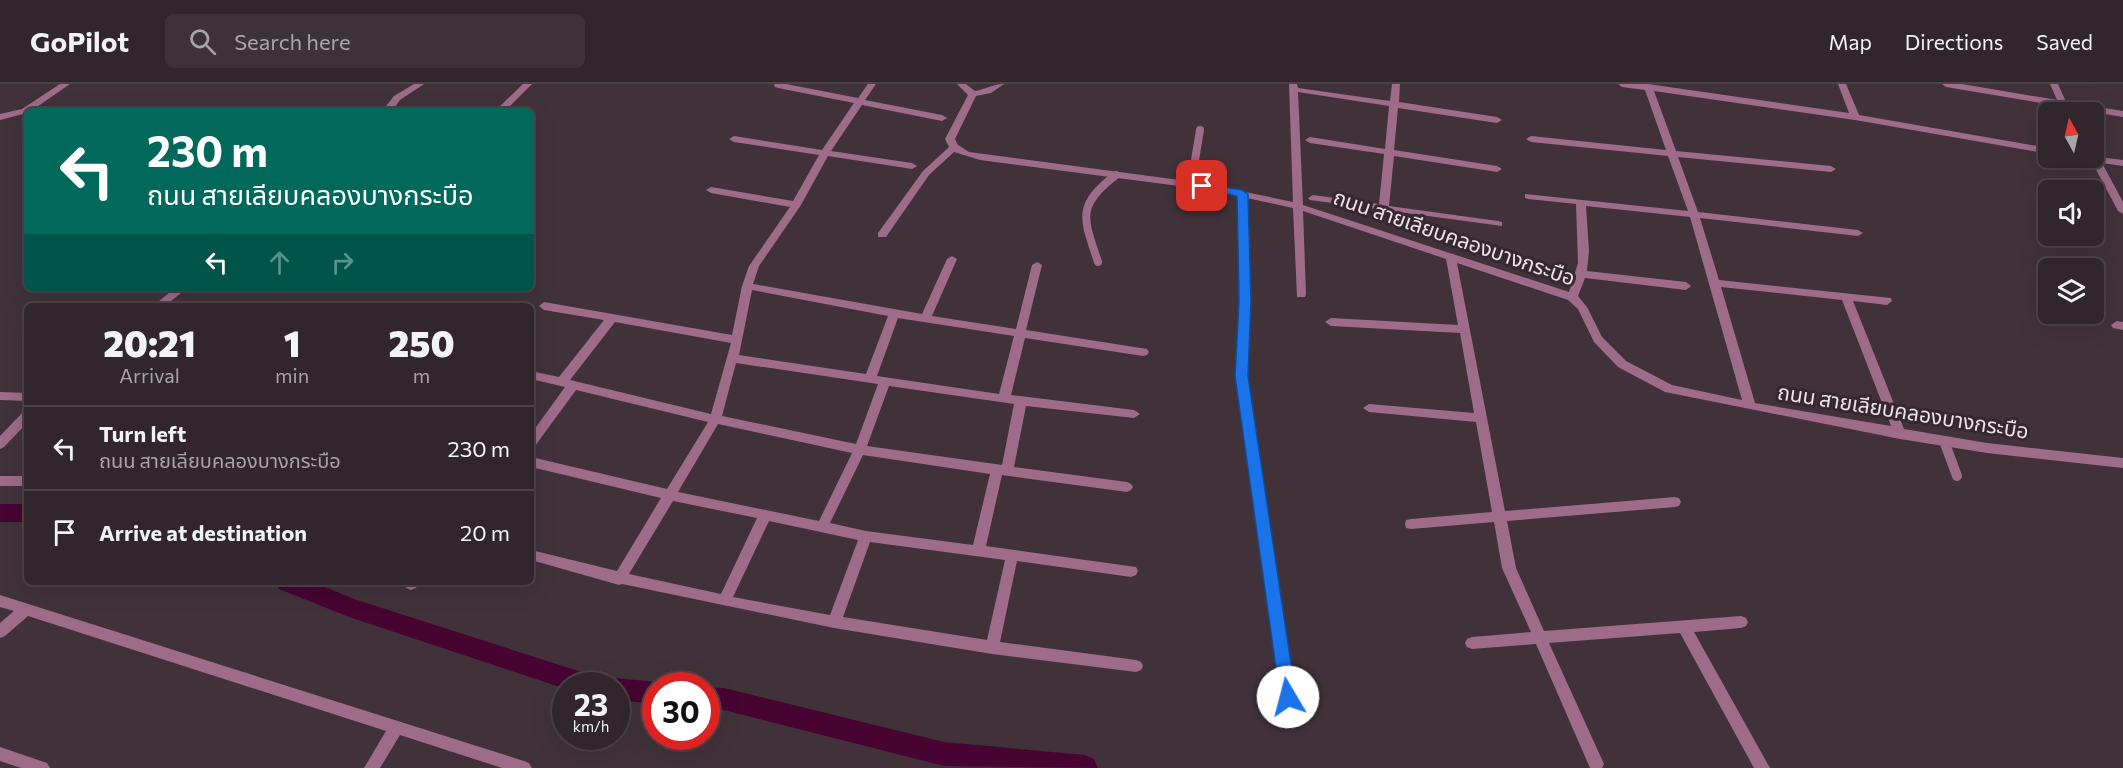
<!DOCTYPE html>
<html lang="en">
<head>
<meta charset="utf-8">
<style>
	:root { --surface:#31262c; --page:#3d3238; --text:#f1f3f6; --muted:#a8a5a9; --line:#4c4348 }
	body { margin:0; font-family:Commissioner,"Noto Sans Thai",sans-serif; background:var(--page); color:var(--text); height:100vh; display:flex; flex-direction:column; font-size:22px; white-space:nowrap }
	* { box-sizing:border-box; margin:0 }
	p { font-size:20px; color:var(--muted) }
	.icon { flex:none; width:33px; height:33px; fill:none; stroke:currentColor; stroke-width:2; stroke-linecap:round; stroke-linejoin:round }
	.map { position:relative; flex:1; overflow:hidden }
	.details { position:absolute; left:24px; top:219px; width:510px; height:282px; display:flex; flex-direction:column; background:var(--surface); border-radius:9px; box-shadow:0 6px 24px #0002,0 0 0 2px var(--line) }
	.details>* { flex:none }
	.banner { position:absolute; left:24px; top:24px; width:510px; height:183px; border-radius:9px; box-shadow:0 6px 24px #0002,0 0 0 2px var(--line); background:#00695c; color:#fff; overflow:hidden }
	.needle { width:39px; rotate:352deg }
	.fabs { position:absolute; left:2038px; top:18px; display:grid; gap:12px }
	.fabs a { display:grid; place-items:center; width:66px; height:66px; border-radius:9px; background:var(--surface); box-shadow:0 6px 24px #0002,0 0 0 2px var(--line); font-size:30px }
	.speed { position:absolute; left:552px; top:588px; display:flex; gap:12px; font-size:30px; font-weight:700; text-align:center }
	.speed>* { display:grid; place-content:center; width:78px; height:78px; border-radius:50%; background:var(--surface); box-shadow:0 6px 24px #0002,0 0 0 2px var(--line); line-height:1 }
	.speed small { font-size:15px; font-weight:400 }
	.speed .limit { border:9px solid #d22; background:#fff; color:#111 }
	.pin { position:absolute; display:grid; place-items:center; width:51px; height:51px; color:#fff; margin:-26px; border-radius:12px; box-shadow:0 3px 9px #0006 }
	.me { position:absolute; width:66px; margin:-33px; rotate:352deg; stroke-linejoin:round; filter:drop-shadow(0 0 4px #0008) }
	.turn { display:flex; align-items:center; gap:21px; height:126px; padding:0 24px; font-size:27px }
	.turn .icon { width:78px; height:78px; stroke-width:2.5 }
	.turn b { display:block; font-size:42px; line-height:51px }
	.lanes { display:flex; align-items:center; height:57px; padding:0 24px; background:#0003; justify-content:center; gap:30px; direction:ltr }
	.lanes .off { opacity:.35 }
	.eta { display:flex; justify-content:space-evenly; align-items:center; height:102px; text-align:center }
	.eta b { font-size:36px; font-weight:800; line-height:42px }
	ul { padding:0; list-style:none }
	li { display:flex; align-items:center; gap:18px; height:84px; padding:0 24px; border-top:2px solid var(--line) }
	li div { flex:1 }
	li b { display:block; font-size:22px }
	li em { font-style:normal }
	header { display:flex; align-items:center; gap:36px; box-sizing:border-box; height:84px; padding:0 30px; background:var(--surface); border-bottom:2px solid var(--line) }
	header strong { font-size:28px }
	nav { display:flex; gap:33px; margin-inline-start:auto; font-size:21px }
	.search { width:420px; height:54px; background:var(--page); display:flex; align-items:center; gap:15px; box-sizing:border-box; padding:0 21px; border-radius:9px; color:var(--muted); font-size:22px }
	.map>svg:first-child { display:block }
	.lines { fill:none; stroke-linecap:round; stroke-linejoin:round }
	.canal { fill:#470432; fill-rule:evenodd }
	.lane-far1 { stroke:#9e6b88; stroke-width:8 }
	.lane { stroke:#9e6b88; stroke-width:10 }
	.street { fill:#9e6b88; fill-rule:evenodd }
	.route { fill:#1a73e8; stroke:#114b97; stroke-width:1.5 }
	.labels { text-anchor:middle; stroke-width:6; stroke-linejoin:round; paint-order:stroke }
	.street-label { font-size:21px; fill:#ede3e8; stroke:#362830 }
</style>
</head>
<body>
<header>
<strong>GoPilot</strong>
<div class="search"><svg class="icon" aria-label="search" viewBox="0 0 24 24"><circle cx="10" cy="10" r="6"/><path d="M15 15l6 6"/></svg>Search here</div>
<nav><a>Map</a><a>Directions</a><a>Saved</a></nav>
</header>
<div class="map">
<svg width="2123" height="684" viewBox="0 0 2123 684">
	<rect width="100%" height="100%" fill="#41323a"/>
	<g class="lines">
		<g class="canal">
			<rect x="0" y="420" width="27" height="18"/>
			<path d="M275,498H313L354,515L591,591L600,594L603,602H566V605L349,533L279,505Z"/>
			<path d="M616,594L656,598L665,602H656V620L616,616V602H605L607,597Z"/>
			<path d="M706,603L724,604L944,658L1085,671L1094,675L1098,684L944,682L724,626H706Z"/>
		</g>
		<g class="lane-far1">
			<path d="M1191,100L1200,46"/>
			<path d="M1098,178C1084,135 1075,122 1116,91"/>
		</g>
		<path class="lane" d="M1944,357L1957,392"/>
		<g class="street">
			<path d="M60,0H70L31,27H27V29L0,36V30L22,25Z"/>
			<path d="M414,0H424L400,16L392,27H382L394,12Z"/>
			<path d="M523,0H532L505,27H495Z"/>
			<path d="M774,0H786L858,14L868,0H876L865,16L942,31L947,34L942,37L862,21L831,67L912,79L917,82L912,85L828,72L801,121L759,182L753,200L922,230L947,175L952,172L957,175L932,232L1016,245L1032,181L1037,178L1042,181L1026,246L1147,265L1149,268L1147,271L1143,272L1025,254L1011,311L1134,326L1140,330L1134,334L1026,322L1014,383L1127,398L1131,400L1133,403L1131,406L1127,408L1002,391L986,462L1136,483L1138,487L1136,491L1131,493L1017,477L1000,558L1136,576L1141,578L1143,582L1141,586L1136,588L992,570L834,544L622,500L619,501L531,476V466L617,487L661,414L531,383V373L667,405L708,338L576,306L535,362L531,364V350L565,303L531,295V287L559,293L604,236L544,226L539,222L544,218L732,251L742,202L749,182L790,123L711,109L706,106L711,103L793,117L819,71L734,58L729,55L734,52L822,66L854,19L778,4L775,3ZM752,206L888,232L866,290L739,271ZM898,234L1014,252L999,310L877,292ZM615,238L731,259L711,330L570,296ZM736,279L878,300L856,360L722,332ZM889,302L1014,320L1002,381L867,362ZM718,340L852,369L819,437L678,408ZM863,371L990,390L973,461L866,447L830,439ZM673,417L757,434L721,510L629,490ZM769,437L858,456L830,531L733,513ZM870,458L1005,476L987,556L843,533Z"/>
			<path d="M957,0H966L975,7C986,5 993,0 1004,0L991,9L976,12L955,55L958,61L969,68L1202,99L1293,118L1289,0H1297L1298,4L1390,17L1392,0H1400L1399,18L1497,33L1502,36L1497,39L1398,24L1394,66L1497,82L1502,85L1497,88L1394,72L1389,122L1498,137L1502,138V142L1310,116L1308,114L1313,111L1379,120L1384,70L1310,59L1305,56L1310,53L1385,65L1389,22L1298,8L1303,121L1569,208L1578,179L1576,120L1528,115L1525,114V110L1688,127L1668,72L1531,58L1526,55L1531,52L1666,66L1645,6L1622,3L1618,0H1648L1849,29L1838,0H1846L1859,31L2049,64V70L1855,36L1654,7L1676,67L1831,82L1836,85L1831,88L1678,73L1698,128L1858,146L1863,149L1858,152L1700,134L1719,196L1891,214L1892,217L1887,221L1853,217L1904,345L1987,359L2123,374V384L1987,369L1900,355L1665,308L1618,283L1594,258L1578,225L1568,216L1457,179L1505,427L1675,413L1679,414L1681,418L1679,422L1675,423L1507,437L1516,484L1544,547L1741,532L1746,534L1748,538L1746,542L1741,544L1694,548L1770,684H1754L1680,549L1549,559L1604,680L1602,684H1590L1536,560L1472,565L1467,563L1465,559L1467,555L1472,553L1531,548L1502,484L1494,438L1411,445L1406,444L1405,440L1406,436L1411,435L1492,428L1476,338L1369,328L1363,324L1369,320L1474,329L1460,249L1331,242L1325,238L1331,234L1458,241L1446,175L1303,127L1306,210L1305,213H1297L1293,124L1247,114L1250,217L1247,292L1295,613L1293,618L1288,620L1283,618L1281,613L1235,292L1240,217L1237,112L1202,105L980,76L954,68L929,91L886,153H878V149L923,87L949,63L945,55L968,11ZM1586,122L1690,133L1742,316L1672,301L1626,277L1602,253L1587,223L1578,212L1585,194L1686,206L1691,202L1686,198L1587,187L1589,167ZM1721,203L1842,216L1891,342L1755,319Z"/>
			<path d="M1942,0H1962L2057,16L2050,0H2058L2066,18L2123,27V33L2069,24L2068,27H2062L2059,22L1946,3Z"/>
			<path d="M2094,70L2099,73L2123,76V82L2102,79L2123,118V130L2118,127L2092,78L2081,76L2079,74H2094Z"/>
			<path d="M175,204H187L165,222H153Z"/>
			<path d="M2117,237L2123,238V246L2113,244L2111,241Z"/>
			<path d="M0,308L27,309V317L0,316Z"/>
			<path d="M27,327V339L4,363L0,365V352L23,328Z"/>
			<rect x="0" y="392" width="27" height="10"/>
			<path d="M405,498H419L416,504L411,506L406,504Z"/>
			<path d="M0,511L524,677L529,679L532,684H502L400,651L380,684H364L386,647L28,532L5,552L0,554V539L14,527L0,523Z"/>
			<path d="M0,663L47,679L50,684H21L0,677Z"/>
		</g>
	</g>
	<path class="route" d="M1202,99L1242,106L1248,110L1251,217L1248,292L1296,613L1294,618L1288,620L1282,618L1280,613L1235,292L1239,217L1237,112L1198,104L1196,102Z"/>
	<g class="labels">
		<g class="street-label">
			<text transform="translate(1454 154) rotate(19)" y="7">ถนน สายเลียบคลองบางกระบือ</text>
			<text transform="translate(1903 328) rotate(9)" y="7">ถนน สายเลียบคลองบางกระบือ</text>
		</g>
	</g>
</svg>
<div class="fabs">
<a><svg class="needle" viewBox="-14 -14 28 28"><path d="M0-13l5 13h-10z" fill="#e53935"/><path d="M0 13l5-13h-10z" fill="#a8a5a9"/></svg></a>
<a><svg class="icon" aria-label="sound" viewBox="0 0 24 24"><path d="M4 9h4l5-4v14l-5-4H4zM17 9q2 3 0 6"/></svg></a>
<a><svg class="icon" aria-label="layers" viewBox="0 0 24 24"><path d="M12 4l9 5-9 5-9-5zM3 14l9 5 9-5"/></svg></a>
</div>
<div class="speed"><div>23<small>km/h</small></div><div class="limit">30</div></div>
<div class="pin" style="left:1202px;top:102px;background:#d93025"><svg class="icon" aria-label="arrive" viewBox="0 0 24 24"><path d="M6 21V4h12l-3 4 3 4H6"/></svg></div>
<svg class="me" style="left:1288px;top:613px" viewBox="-20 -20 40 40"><circle r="19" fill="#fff"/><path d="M0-13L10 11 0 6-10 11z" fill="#1a73e8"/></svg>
<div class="banner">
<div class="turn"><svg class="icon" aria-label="left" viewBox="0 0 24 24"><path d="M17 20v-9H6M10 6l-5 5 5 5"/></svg><div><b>230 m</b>ถนน สายเลียบคลองบางกระบือ</div></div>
<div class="lanes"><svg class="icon" aria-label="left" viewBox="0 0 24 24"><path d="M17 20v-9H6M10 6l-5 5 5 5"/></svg><svg class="icon off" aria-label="ahead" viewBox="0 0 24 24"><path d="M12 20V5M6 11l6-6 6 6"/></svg><svg class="icon off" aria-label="right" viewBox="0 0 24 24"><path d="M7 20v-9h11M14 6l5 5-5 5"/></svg></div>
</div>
<section class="details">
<div class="eta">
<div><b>20:21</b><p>Arrival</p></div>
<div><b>1</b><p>min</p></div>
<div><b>250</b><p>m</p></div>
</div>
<ul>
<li><svg class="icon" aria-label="left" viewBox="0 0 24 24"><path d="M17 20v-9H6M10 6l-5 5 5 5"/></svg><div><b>Turn left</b><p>ถนน สายเลียบคลองบางกระบือ</p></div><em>230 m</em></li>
<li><svg class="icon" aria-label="arrive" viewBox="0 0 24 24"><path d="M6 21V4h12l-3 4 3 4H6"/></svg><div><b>Arrive at destination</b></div><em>20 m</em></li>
</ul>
</section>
</div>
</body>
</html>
